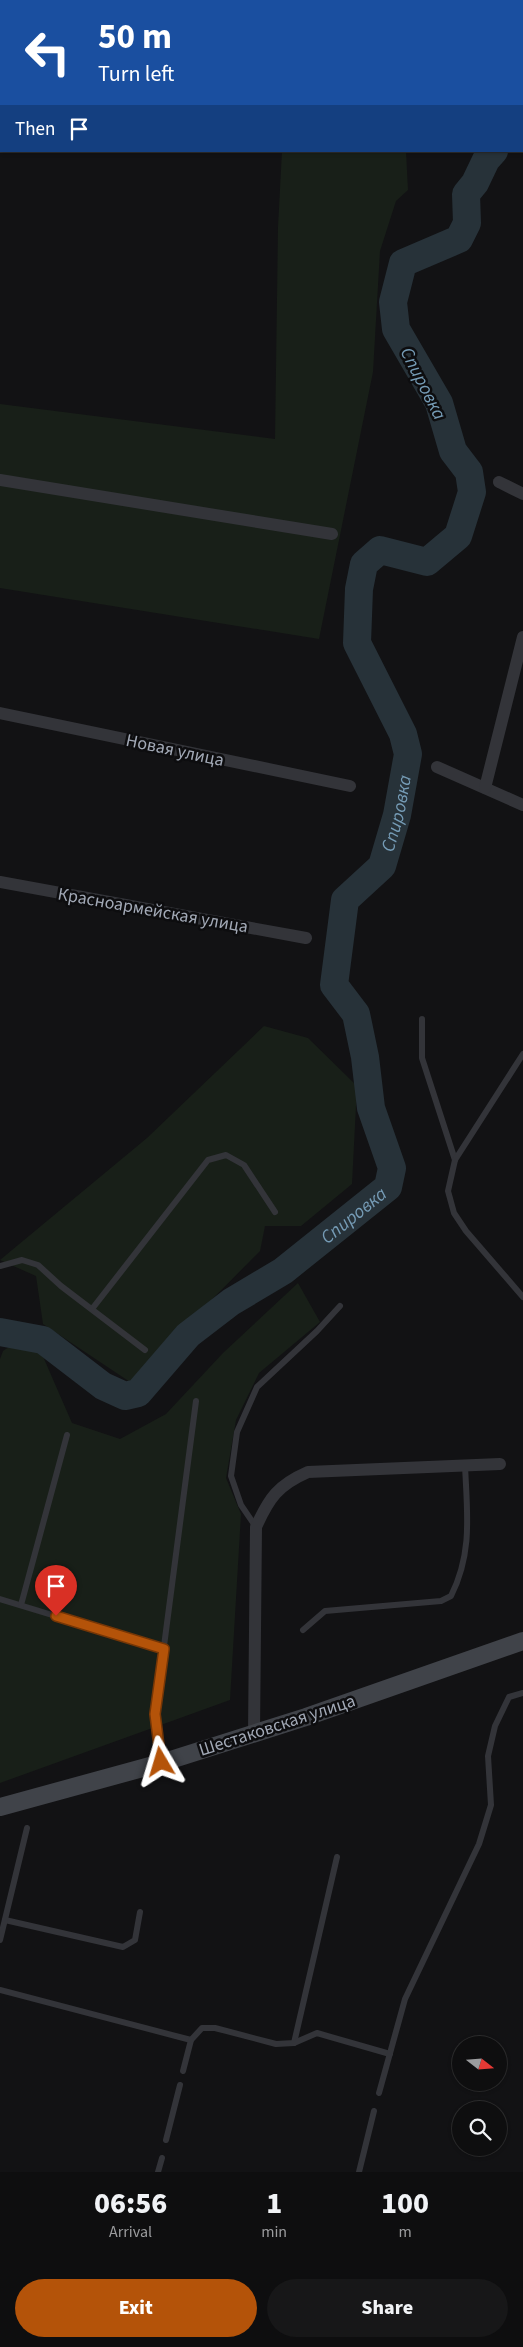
<!DOCTYPE html>
<html lang="en">
<head>
<meta charset="utf-8">
<style>
	:root { --surface:#0e0e0f; --page:#171718; --text:#f1f3f6; --muted:#9b9c9e; --line:#2e2e2f; --accent:#b45309 }
	body { margin:0; font-family:"Source Sans 3",sans-serif; background:var(--page); color:var(--text); height:100vh; display:flex; flex-direction:column; font-size:19px; white-space:nowrap }
	* { box-sizing:border-box; margin:0 }
	p { font-size:16px; color:var(--muted) }
	.icon { flex:none; width:28px; height:28px; fill:none; stroke:currentColor; stroke-width:2; stroke-linecap:round; stroke-linejoin:round }
	.map { position:relative; height:2172px; overflow:hidden }
	.panel { display:flex; flex-direction:column; background:var(--surface); flex:1 }
	.panel>* { flex:none }
	.top-card { position:absolute; left:0px; top:0px; width:524px; height:152px; box-shadow:0 1px 4px #0004,0 0 0 1px var(--line); background:#1a4fa0; color:#fff; overflow:hidden }
	.needle { width:32px; rotate:107deg }
	.controls { position:absolute; left:452px; top:2036px; display:grid; gap:10px }
	.controls a { display:grid; place-items:center; width:55px; height:55px; border-radius:50%; background:var(--surface); box-shadow:0 1px 4px #0004,0 0 0 1px var(--line); font-size:25px }
	.pin { position:absolute; display:grid; place-items:center; width:42px; height:42px; color:#fff; margin:-51px -21px; border-radius:50% 50% 50% 0; rotate:-45deg; box-shadow:0 0 5px #0007 }
	.pin .icon { rotate:45deg }
	.me { position:absolute; width:55px; margin:-28px; rotate:353deg; stroke-linejoin:round; filter:drop-shadow(0 0 4px #0008) }
	.turn { display:flex; align-items:center; gap:18px; height:105px; padding:0 15px; font-size:22px }
	.turn .icon { width:65px; height:65px; stroke-width:2.5 }
	.turn b { display:block; font-size:35px; line-height:42px }
	.then { display:flex; align-items:center; height:48px; padding:0 15px; background:#0003; gap:10px; font-size:19px }
	.eta { display:flex; justify-content:space-evenly; align-items:center; height:85px; text-align:center }
	.eta b { font-size:30px; font-weight:800; line-height:35px }
	.button { display:flex; gap:10px; margin-top:auto; padding:10px 15px }
	.button a { flex:1; height:58px; border-radius:30px; background:var(--accent); color:#fff; font-size:20px; font-weight:800; line-height:58px; text-align:center }
	.button a+a { background:var(--page); color:var(--text) }
	.map>svg:first-child { display:block }
	.green { fill:#181f18 }
	.lines { fill:none; stroke-linecap:round; stroke-linejoin:round }
	.river { stroke:#273239; stroke-width:28 }
	.lane { stroke:#333439; stroke-width:6 }
	.street { stroke:#333439; stroke-width:12 }
	.secondary { stroke:#404349; stroke-width:18 }
	.route-casing { stroke:#753606; stroke-width:12 }
	.route { stroke:#b45309; stroke-width:9 }
	.labels { text-anchor:middle; stroke-width:5; stroke-linejoin:round; paint-order:stroke }
	.street-label { font-size:18px; fill:#a2a9b6; stroke:#0d0d0f }
	.water-label { font-size:19px; font-style:italic; fill:#759bb5; stroke:#0d0d0f }
</style>
</head>
<body>
<div class="map">
<svg width="523" height="2172" viewBox="0 0 523 2172">
	<rect width="100%" height="100%" fill="#121214"/>
	<g class="green">
		<path d="M282,151H406L408,190L396,201L380,251L373,372L319,639L0,588V404L275,439L278,227Z"/>
		<path d="M264,1026L308,1038L357,1086L352,1184L301,1226H265L260,1251L130,1382L43,1324L36,1276L0,1260L147,1138Z"/>
		<path d="M298,1283L320,1322L259,1373L236,1420L226,1478L241,1514L230,1700L0,1783V1359L3,1351L19,1340L38,1345L72,1423L120,1439L166,1414L223,1353Z"/>
	</g>
	<g class="lines">
		<g class="river">
			<path d="M522,111L523,109"/>
			<path id="s1" d="M0,1332L43,1340L103,1386L125,1396L138,1393L188,1335L231,1302L283,1271L388,1187L392,1168L371,1108L365,1057L356,1014L334,985L345,900L382,866L397,815L408,754L403,734L357,643L359,589L364,564L380,550L427,562L458,536L472,492L469,472L453,451L439,403L396,329L393,302L403,263L459,239L467,223L466,194L475,183L486,160L494,151"/>
		</g>
		<g class="lane">
			<path d="M321,1L322,0"/>
			<path d="M0,27H1"/>
			<path d="M422,1019V1058L455,1160"/>
			<path d="M523,1054L455,1160L448,1191L454,1213L466,1231L523,1297"/>
			<path d="M0,1266L22,1260L38,1265L61,1286L145,1350"/>
			<path d="M92,1309L208,1160L226,1155L244,1165L275,1212"/>
			<path d="M256,1527L241,1505L231,1476L237,1432L257,1387L317,1331L340,1306"/>
			<path d="M0,1599L164,1649"/>
			<path d="M21,1605L67,1435"/>
			<path d="M303,1630L325,1611L441,1601L451,1596C473,1552 467,1513 465,1465"/>
			<path d="M161,1761L155,1715L196,1401"/>
			<path d="M5,1920L123,1947L135,1940L140,1912"/>
			<path d="M0,1940L27,1828"/>
			<path d="M0,1990L191,2040"/>
			<path d="M294,2043L337,1857"/>
			<path d="M183,2071L191,2040L202,2028H215L276,2044L294,2043L317,2033L390,2054"/>
			<path d="M379,2093L405,1999L479,1844L491,1805L488,1756L495,1726L509,1697L523,1693"/>
			<path d="M166,2140L180,2085"/>
			<path d="M158,2172L162,2158"/>
			<path d="M359,2172L374,2111"/>
		</g>
		<g class="street">
			<path d="M0,480L332,534"/>
			<path d="M499,482L523,494"/>
			<path d="M0,713L350,786"/>
			<path d="M437,767L523,805"/>
			<path d="M485,788L523,637"/>
			<path d="M0,882L306,938"/>
			<path d="M254,1733L256,1527C269,1498 278,1485 308,1472L500,1464"/>
		</g>
		<path class="secondary" d="M0,1807L161,1763L306,1717L523,1641"/>
	</g>
	<g class="lines">
		<g class="route-casing">
			<path id="route" d="M56,1616L164,1649L155,1714L161,1762"/>
		</g>
		<use href="#route" class="route"/>
	</g>
	<g class="labels">
		<g class="street-label">
			<text transform="translate(175 750) rotate(12)" y="6">Новая улица</text>
			<text transform="translate(153 910) rotate(10)" y="6">Красноармейская улица</text>
			<text transform="translate(277 1725) rotate(-18)" y="6">Шестаковская улица</text>
		</g>
		<g class="water-label">
			<text transform="translate(424 383) rotate(63)" y="7">Спировка</text>
			<text dy="7" stroke="none"><textPath href="#s1" startOffset="888">Спировка</textPath></text>
			<text dy="7" stroke="none"><textPath href="#s1" startOffset="438">Спировка</textPath></text>
		</g>
	</g>
</svg>
<div class="controls">
<a><svg class="needle" viewBox="-14 -14 28 28"><path d="M0-13l5 13h-10z" fill="#e53935"/><path d="M0 13l5-13h-10z" fill="#9b9c9e"/></svg></a>
<a><svg class="icon" aria-label="search" viewBox="0 0 24 24"><circle cx="10" cy="10" r="6"/><path d="M15 15l6 6"/></svg></a>
</div>
<div class="pin" style="left:56px;top:1616px;background:#d93025"><svg class="icon" aria-label="arrive" viewBox="0 0 24 24"><path d="M6 21V4h12l-3 4 3 4H6"/></svg></div>
<svg class="me" style="left:161px;top:1762px" viewBox="-20 -20 40 40"><path d="M0-17L14 15 0 8-14 15z" fill="#b45309" stroke="#fff" stroke-width="4"/></svg>
<div class="top-card">
<div class="turn"><svg class="icon" aria-label="left" viewBox="0 0 24 24"><path d="M17 20v-9H6M10 6l-5 5 5 5"/></svg><div><b>50 m</b>Turn left</div></div>
<div class="then">Then<svg class="icon" aria-label="arrive" viewBox="0 0 24 24"><path d="M6 21V4h12l-3 4 3 4H6"/></svg></div>
</div>
</div>
<section class="panel">
<div class="eta">
<div><b>06:56</b><p>Arrival</p></div>
<div><b>1</b><p>min</p></div>
<div><b>100</b><p>m</p></div>
</div>
<div class="button"><a>Exit</a><a>Share</a></div>
</section>
</body>
</html>
